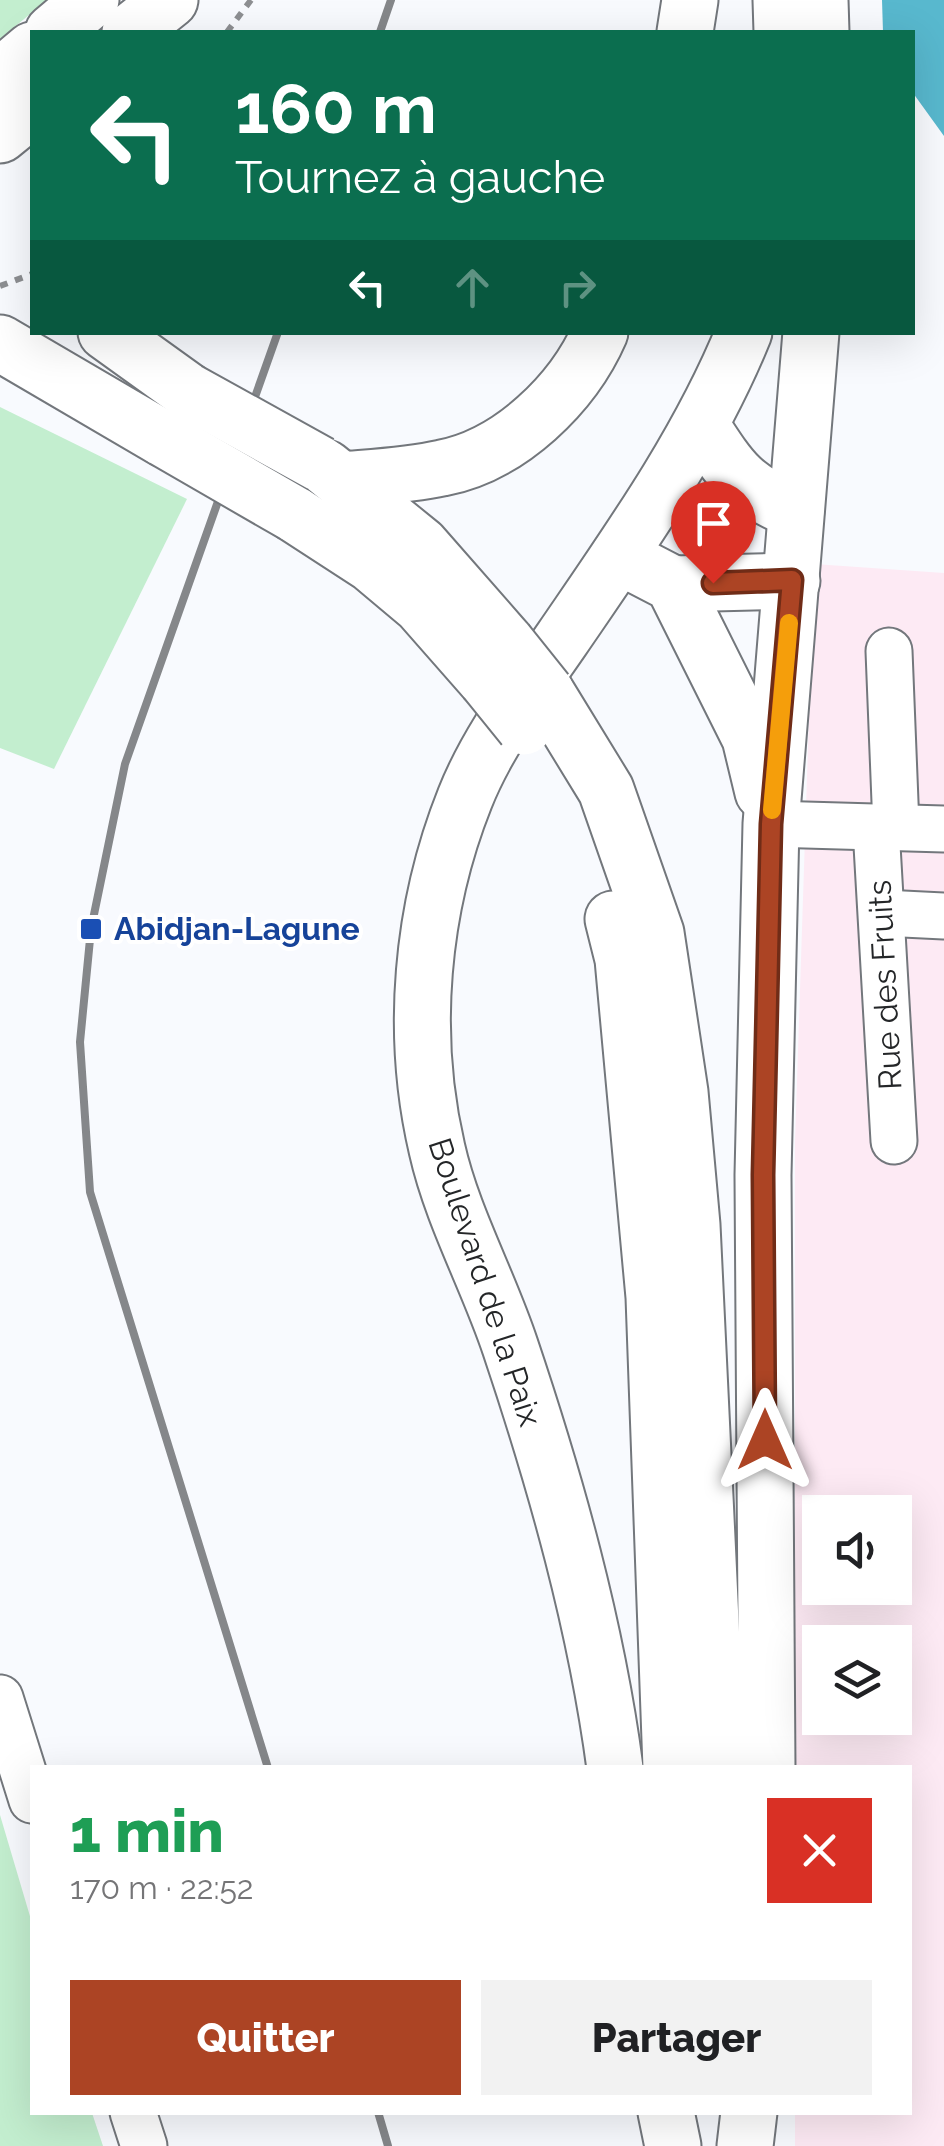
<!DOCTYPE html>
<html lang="fr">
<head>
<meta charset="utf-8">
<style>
	:root { --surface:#fff; --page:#f2f2f2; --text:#202124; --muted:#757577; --accent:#ac4424 }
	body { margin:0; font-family:Raleway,sans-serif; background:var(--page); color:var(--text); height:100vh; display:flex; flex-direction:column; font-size:38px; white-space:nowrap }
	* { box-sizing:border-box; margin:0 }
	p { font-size:32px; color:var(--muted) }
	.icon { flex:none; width:55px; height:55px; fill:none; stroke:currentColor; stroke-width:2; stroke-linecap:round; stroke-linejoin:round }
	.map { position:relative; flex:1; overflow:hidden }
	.drawer { position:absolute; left:30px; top:1765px; width:882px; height:350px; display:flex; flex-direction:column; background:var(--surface); border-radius:0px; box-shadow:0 10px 40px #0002 }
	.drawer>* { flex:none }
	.guide { position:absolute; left:30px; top:30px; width:885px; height:305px; border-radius:0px; box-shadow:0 10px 40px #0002; background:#0b6e4f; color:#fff; overflow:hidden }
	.buttons { position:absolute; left:802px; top:1495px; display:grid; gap:20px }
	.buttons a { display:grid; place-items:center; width:110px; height:110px; border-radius:0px; background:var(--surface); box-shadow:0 10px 40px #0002; font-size:50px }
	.pin { position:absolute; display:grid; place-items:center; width:85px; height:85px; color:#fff; margin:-102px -42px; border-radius:50% 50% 50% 0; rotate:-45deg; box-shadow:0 0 10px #0007 }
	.pin .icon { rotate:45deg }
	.me { position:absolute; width:110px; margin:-55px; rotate:0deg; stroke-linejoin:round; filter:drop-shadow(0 0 8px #0008) }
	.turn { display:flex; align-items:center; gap:35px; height:210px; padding:0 40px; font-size:45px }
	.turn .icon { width:130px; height:130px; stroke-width:2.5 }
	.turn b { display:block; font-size:70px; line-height:85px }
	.lanes { display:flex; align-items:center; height:95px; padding:0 40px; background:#0003; justify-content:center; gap:50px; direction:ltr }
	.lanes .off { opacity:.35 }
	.round { display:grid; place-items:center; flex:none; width:105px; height:105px; border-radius:0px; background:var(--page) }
	.overview { display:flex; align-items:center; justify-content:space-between; height:170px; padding:0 40px }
	h1 { font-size:60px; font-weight:800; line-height:75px; color:#1e9e55 }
	.action { display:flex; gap:20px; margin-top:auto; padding:20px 40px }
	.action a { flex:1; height:115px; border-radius:0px; background:var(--accent); color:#fff; font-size:40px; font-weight:800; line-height:115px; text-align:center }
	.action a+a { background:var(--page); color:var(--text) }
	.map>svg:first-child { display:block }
	.industrial { fill:#fdeaf4; fill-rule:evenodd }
	.green { fill:#c3eecf }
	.water { fill:#58b8ce }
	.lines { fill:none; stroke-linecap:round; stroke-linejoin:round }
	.minor-casing { stroke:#73777c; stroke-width:49 }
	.major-casing { stroke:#73777c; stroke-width:59 }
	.path { stroke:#8d8f92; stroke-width:6; stroke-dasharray:8 8; stroke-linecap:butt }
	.minor { stroke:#fff; stroke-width:45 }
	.major { stroke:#fff; stroke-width:55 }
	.rail { stroke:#85878a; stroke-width:8 }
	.major-bridge-casing { stroke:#73777c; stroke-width:59; stroke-linecap:butt }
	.major-bridge { stroke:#fff; stroke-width:55 }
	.route-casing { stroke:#702c17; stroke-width:25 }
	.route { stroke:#ac4424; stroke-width:18 }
	.slow { stroke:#f59e0b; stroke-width:18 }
	.transit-dot { fill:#1a4fb4; stroke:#fff; stroke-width:4 }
	.labels { text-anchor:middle; stroke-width:8; stroke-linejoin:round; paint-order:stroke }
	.transit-label { font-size:32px; font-weight:bold; fill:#164399; stroke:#fff; text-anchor:start }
	.street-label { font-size:32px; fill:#242628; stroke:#fff }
</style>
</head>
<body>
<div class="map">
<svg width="944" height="2146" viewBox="0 0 944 2146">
	<rect width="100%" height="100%" fill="#f8fafe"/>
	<path class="industrial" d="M814,564L944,573V2146H795V2113L910,2112V1768L795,1767V1142ZM820,1512H895V1588H820ZM820,1642H895V1718H820Z"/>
	<g class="green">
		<path d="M0,0H47L0,39Z"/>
		<path d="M0,407L187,499L54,769L0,748Z"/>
		<path d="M0,1815L32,1923V2112L92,2113L103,2146H0Z"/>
	</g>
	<path class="water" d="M882,0H944V136L913,93L912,32H883Z"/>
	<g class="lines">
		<g class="minor-casing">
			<g id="minor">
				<path d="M889,651L896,827"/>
				<path d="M771,824L944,829"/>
				<path d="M876,828L894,1141"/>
				<path d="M883,913L944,916"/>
				<path d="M0,1698L32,1800"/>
				<path d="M133,2112L144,2146"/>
			</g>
		</g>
		<g class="major-casing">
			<g id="major">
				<path d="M781,0L782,32"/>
				<path d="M820,0L821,32"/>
				<path d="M53,32L91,0"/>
				<path d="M130,32L170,0"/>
				<path d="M685,32L690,0"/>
				<path d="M0,77L32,50"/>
				<path d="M0,135L32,109"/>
				<path d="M106,332L188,391"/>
				<path d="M0,343L164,439"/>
				<path d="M701,425C732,473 742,489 796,511"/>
				<path d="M326,468L421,545L506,642"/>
				<path d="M343,480C376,477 410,475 442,468C510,455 573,394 600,332"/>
				<path d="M294,514L371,564L421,606L486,680"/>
				<path d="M619,556L673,584L750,738L763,792"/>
				<path d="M673,584L792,581"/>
				<path d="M546,692L606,790L656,933L680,1092L692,1225L718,1768"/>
				<path d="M613,919L623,959L654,1297L671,1768"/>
				<path d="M615,1768C596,1625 556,1483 510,1346C488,1280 452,1216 437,1149C410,1034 421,908 465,798C488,740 527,690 562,639C629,541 699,443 744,332"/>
				<path d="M767,1768L763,1175L771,824L811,332"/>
				<path d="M666,2112L673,2146"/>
				<path d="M745,2146L749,2112"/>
			</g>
		</g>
		<g class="path">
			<path d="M227,32L251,0"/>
			<path d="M0,286L32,274"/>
		</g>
		<use href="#minor" class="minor"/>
		<use href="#major" class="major"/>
		<g class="rail">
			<path d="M380,32L391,0"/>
			<path d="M268,1768L90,1192L80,1042L91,929L125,764L278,332"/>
			<path d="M378,2112L388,2146"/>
		</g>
		<g class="major-bridge-casing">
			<g id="major-bridge">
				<path d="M188,391L320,464"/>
				<path d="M164,439L294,514"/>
				<path d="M506,642L546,692"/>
				<path d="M486,680L524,727"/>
			</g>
		</g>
		<use href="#major-bridge" class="major-bridge"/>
	</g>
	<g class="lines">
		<g class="route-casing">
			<path id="route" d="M713,583L792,580L771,824L763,1175L765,1440"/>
		</g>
		<use href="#route" class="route"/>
		<path class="slow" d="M772,810L789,623"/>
	</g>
	<rect class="transit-dot" x="79" y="917" width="24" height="24" rx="5"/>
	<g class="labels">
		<g class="transit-label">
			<text x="114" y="940">Abidjan-Lagune</text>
		</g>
		<g class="street-label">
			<text transform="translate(885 985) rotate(-93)" y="11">Rue des Fruits</text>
			<text transform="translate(485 1282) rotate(72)" y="11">Boulevard de la Paix</text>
		</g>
	</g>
</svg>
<div class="buttons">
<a><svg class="icon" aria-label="sound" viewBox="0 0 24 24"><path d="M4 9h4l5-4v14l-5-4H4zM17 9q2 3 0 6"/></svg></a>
<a><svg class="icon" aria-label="layers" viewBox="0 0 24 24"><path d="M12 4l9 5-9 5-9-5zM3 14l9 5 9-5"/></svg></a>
</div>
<div class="pin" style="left:713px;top:583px;background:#d93025"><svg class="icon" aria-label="arrive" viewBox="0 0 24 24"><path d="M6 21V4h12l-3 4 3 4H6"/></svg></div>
<svg class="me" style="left:765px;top:1440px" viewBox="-20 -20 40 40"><path d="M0-17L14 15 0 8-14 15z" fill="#ac4424" stroke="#fff" stroke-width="4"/></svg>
<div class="guide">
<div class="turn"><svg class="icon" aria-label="left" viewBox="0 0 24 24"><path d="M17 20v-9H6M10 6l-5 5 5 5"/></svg><div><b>160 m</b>Tournez à gauche</div></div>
<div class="lanes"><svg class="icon" aria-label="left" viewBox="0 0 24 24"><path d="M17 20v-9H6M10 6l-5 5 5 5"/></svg><svg class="icon off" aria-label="ahead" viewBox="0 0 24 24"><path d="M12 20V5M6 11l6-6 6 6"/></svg><svg class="icon off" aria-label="right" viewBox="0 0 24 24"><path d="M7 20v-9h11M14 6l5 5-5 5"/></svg></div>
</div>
<section class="drawer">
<div class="overview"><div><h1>1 min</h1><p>170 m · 22:52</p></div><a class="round" style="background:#d93025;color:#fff"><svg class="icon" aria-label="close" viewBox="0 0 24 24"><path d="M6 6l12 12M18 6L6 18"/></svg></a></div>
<div class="action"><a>Quitter</a><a>Partager</a></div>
</section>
</div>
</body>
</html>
